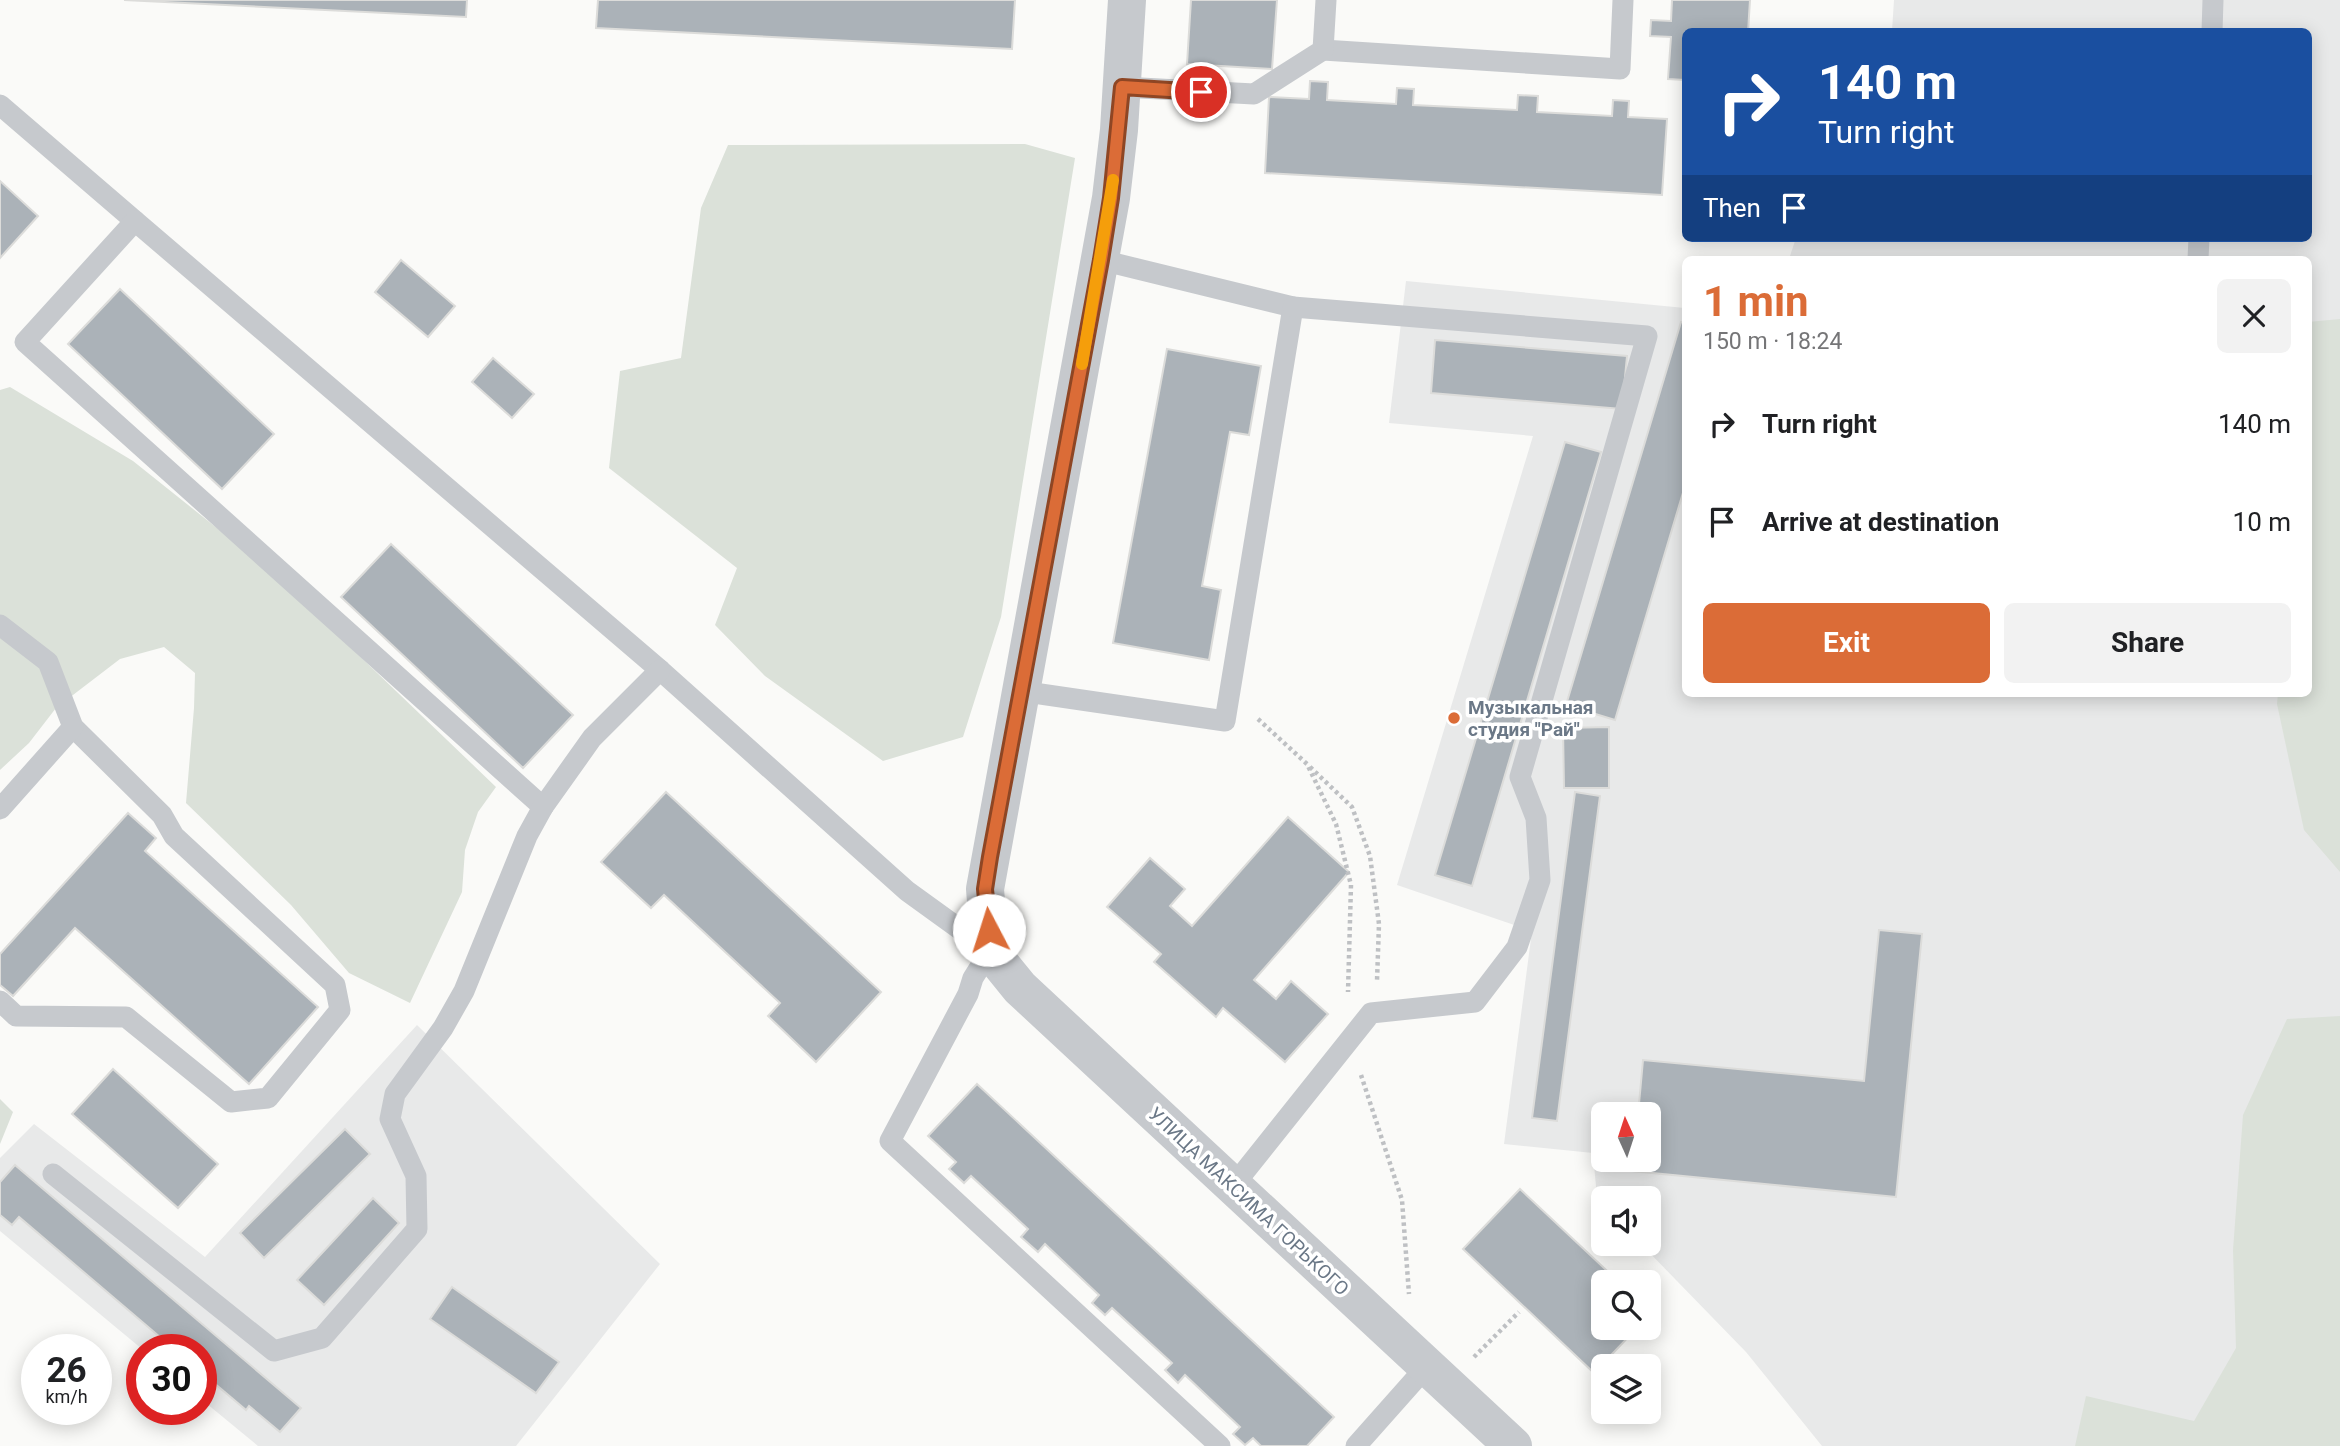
<!DOCTYPE html>
<html lang="en">
<head>
<meta charset="utf-8">
<style>
	:root { --surface:#fff; --page:#f2f2f2; --text:#202124; --muted:#757577; --accent:#db6c37 }
	body { margin:0; font-family:Roboto,sans-serif; background:var(--page); color:var(--text); height:100vh; display:flex; flex-direction:column; font-size:26px; white-space:nowrap }
	* { box-sizing:border-box; margin:0 }
	p { font-size:23px; color:var(--muted) }
	.icon { flex:none; width:38px; height:38px; fill:none; stroke:currentColor; stroke-width:2; stroke-linecap:round; stroke-linejoin:round }
	.map { position:relative; flex:1; overflow:hidden }
	.side { position:absolute; left:1682px; top:256px; width:630px; height:441px; display:flex; flex-direction:column; background:var(--surface); border-radius:10px; box-shadow:0 4px 18px #0003 }
	.side>* { flex:none }
	.hud { position:absolute; left:1682px; top:28px; width:630px; height:214px; border-radius:10px; box-shadow:0 4px 18px #0003; background:#1a4fa0; color:#fff; overflow:hidden }
	.needle { width:46px; rotate:357deg }
	.buttons { position:absolute; left:1591px; top:1102px; display:grid; gap:14px }
	.buttons a { display:grid; place-items:center; width:70px; height:70px; border-radius:10px; background:var(--surface); box-shadow:0 4px 18px #0003; font-size:35px }
	.speed { position:absolute; left:21px; top:1334px; display:flex; gap:14px; font-size:35px; font-weight:700; text-align:center }
	.speed>* { display:grid; place-content:center; width:91px; height:91px; border-radius:50%; background:var(--surface); box-shadow:0 4px 18px #0003; line-height:1 }
	.speed small { font-size:18px; font-weight:400 }
	.speed .limit { border:10px solid #d22; background:#fff; color:#111 }
	.pin { position:absolute; display:grid; place-items:center; width:60px; height:60px; color:#fff; margin:-30px; border:4px solid #fff; border-radius:50%; box-shadow:0 2px 7px #0007 }
	.me { position:absolute; width:77px; margin:-38px; rotate:355deg; stroke-linejoin:round; filter:drop-shadow(0 0 5px #0008) }
	.turn { display:flex; align-items:center; gap:24px; height:147px; padding:0 21px; font-size:32px }
	.turn .icon { width:91px; height:91px; stroke-width:2.5 }
	.turn b { display:block; font-size:49px; line-height:60px }
	.then { display:flex; align-items:center; height:66px; padding:0 21px; background:#0003; gap:14px; font-size:26px }
	.round { display:grid; place-items:center; flex:none; width:74px; height:74px; border-radius:10px; background:var(--page) }
	.head { display:flex; align-items:center; justify-content:space-between; height:119px; padding:0 21px }
	h1 { font-size:42px; font-weight:700; line-height:52px; color:var(--accent) }
	.button { display:flex; gap:14px; margin-top:auto; padding:14px 21px }
	.button a { flex:1; height:80px; border-radius:10px; background:var(--accent); color:#fff; font-size:28px; font-weight:700; line-height:80px; text-align:center }
	.button a+a { background:var(--page); color:var(--text) }
	ul { padding:0; list-style:none }
	li { display:flex; align-items:center; gap:21px; height:98px; padding:0 21px }
	li div { flex:1 }
	li b { display:block; font-size:26px }
	li em { font-style:normal }
	.map>svg:first-child { display:block }
	.built { fill:#e8e9e9; fill-rule:evenodd }
	.green { fill:#dbe1d9 }
	.building { fill:#abb2b8; stroke:#dcdcda; stroke-width:2 }
	.lines { fill:none; stroke-linecap:round; stroke-linejoin:round }
	.path { stroke:#bec0c3; stroke-width:4.5; stroke-dasharray:3.5 3.5; stroke-linecap:butt }
	.lane { stroke:#c6c9cd; stroke-width:21 }
	.street { stroke:#c6c9cd; stroke-width:38 }
	.route-casing { stroke:#8e4624; stroke-width:18 }
	.route { stroke:#db6c37; stroke-width:12 }
	.slow { stroke:#f59e0b; stroke-width:12 }
	.poi-dot { fill:#db6c37; stroke:#fff; stroke-width:2.5 }
	.labels { text-anchor:middle; stroke-width:7; stroke-linejoin:round; paint-order:stroke }
	.poi-label { font-size:19px; font-weight:bold; fill:#6b7887; stroke:#fff; text-anchor:start }
	.street-label { font-size:19px; fill:#6b7887; stroke:#fff }
</style>
</head>
<body>
<div class="map">
<svg width="2340" height="1446" viewBox="0 0 2340 1446">
	<rect width="100%" height="100%" fill="#fafaf8"/>
	<g class="built">
		<path d="M1894,0H2340V1446H1822L1746,1352L1641,1244H1648V1199H1603V1204L1597,1198L1593,1153L1504,1144L1532,931L1397,885L1533,436L1389,423L1406,281L1685,308V693H2308V259H1789L1796,238H2308V32L1892,31ZM1603,1115H1648V1160H1603Z"/>
		<path d="M417,1025L660,1264L516,1446H258L201,1399V1349H142L0,1231V1158L34,1124L205,1257Z"/>
	</g>
	<g class="green">
		<path d="M1025,144L1075,158L1001,617L963,737L883,761L765,676L715,625L737,568L609,468L620,371L681,358L701,208L728,145Z"/>
		<path d="M2340,319V872L2304,830L2277,704L2278,693H2308V322Z"/>
		<path d="M10,387L133,461L272,572L496,787L478,812L465,850L462,892L410,1003L349,973L291,905L186,803L194,708L195,673L164,647L120,659L56,708L29,743L0,770V390Z"/>
		<path d="M2340,1016V1446H2075L2086,1396L2194,1421L2236,1348L2233,1250L2243,1115L2287,1019Z"/>
		<path d="M0,1099L13,1112L0,1144Z"/>
	</g>
	<g class="building">
		<path d="M124,0H467L466,17Z"/>
		<path d="M598,0H1015L1012,49L596,28Z"/>
		<path d="M1191,0H1277L1272,69L1187,64Z"/>
		<path d="M1672,0H1750L1748,32H1685V80L1668,79L1671,37L1650,36L1651,20L1671,21Z"/>
		<path d="M1310,81L1328,82L1327,100L1396,104L1397,88L1414,89L1413,105L1517,110L1518,95L1538,96L1537,112L1612,116L1613,100L1629,101L1628,117L1667,119L1662,195L1265,173L1269,97L1309,99Z"/>
		<path d="M0,181L38,216L0,258Z"/>
		<path d="M401,260L455,306L428,337L375,292Z"/>
		<path d="M120,289L274,434L222,489L68,344Z"/>
		<path d="M1681,322L1685,323V486L1615,720L1566,705Z"/>
		<path d="M1435,340L1627,356L1622,409L1431,393Z"/>
		<path d="M1167,349L1261,366L1249,435L1230,432L1202,586L1221,590L1209,660L1113,643Z"/>
		<path d="M493,358L534,394L512,418L472,382Z"/>
		<path d="M1565,442L1601,452L1472,886L1435,875Z"/>
		<path d="M391,544L573,715L523,768L341,597Z"/>
		<path d="M1609,727V788H1564L1563,728Z"/>
		<path d="M666,792L881,992L816,1062L768,1016L780,1003L664,895L651,908L601,862Z"/>
		<path d="M1575,792L1600,796L1557,1121L1532,1118Z"/>
		<path d="M128,813L156,838L145,851L318,1007L249,1084L75,928L13,996L0,985V954Z"/>
		<path d="M1288,817L1349,872L1254,980L1276,999L1291,981L1328,1014L1285,1062L1223,1008L1216,1017L1154,962L1161,954L1107,907L1150,858L1185,889L1170,906L1192,926Z"/>
		<path d="M1879,930L1922,934L1896,1197L1632,1171L1633,1160H1648V1115H1638L1643,1060L1864,1081Z"/>
		<path d="M113,1069L218,1164L178,1208L72,1114Z"/>
		<path d="M977,1084L1334,1417L1307,1446H1261L1253,1438L1245,1445L1233,1434L1240,1427L1185,1375L1178,1383L1165,1370L1172,1363L1112,1308L1105,1315L1092,1303L1099,1295L1045,1244L1038,1252L1021,1237L1028,1229L971,1176L964,1183L949,1169L956,1162L928,1136Z"/>
		<path d="M345,1129L370,1154L264,1258L240,1233Z"/>
		<path d="M15,1165L301,1408L280,1432L249,1406L246,1410L201,1372V1349H174L19,1217L12,1225L0,1215V1182Z"/>
		<path d="M1520,1189L1620,1283H1603V1328H1637L1594,1373L1463,1249Z"/>
		<path d="M373,1198L399,1223L324,1305L297,1280Z"/>
		<path d="M452,1287L559,1362L536,1393L430,1319Z"/>
	</g>
	<g class="lines">
		<g class="path">
			<path d="M1258,719L1307,764L1336,824L1351,885L1348,992"/>
			<path d="M1310,767L1352,807L1370,856L1379,924L1377,981"/>
			<path d="M1361,1075L1402,1200L1409,1294"/>
			<path d="M1474,1357L1519,1312"/>
		</g>
		<g class="lane">
			<path d="M2212,32L2213,0"/>
			<path d="M1323,50L1620,69L1623,0"/>
			<path d="M1122,87L1254,94L1323,50L1326,0"/>
			<path d="M0,105L135,221"/>
			<path d="M2198,259L2199,238"/>
			<path d="M0,625L48,662L73,727L162,815L174,836L335,985L340,1010L268,1098L231,1102L126,1017L16,1016L0,1001"/>
			<path d="M1020,691L1225,721L1293,307L1101,260"/>
			<path d="M543,807L25,342L135,221L660,670L907,891L990,951L973,978L968,994L890,1141L1220,1446"/>
			<path d="M0,809L73,727"/>
			<path d="M53,1174L274,1351L322,1338L417,1229L416,1176L390,1119L395,1094L443,1028L464,991L527,836L543,807L592,738L660,670"/>
			<path d="M1233,1186L1371,1013L1475,1002L1517,947L1540,880L1536,818L1520,777L1647,336L1293,307"/>
			<path d="M1356,1446L1427,1366"/>
		</g>
		<path class="street" d="M1127,0L1119,130L1111,198L985,889L990,951L1020,988L1513,1446"/>
	</g>
	<g class="lines">
		<g class="route-casing">
			<path id="route" d="M989,930L985,889L990,857L1101,260L1111,198L1122,87L1201,92"/>
		</g>
		<use href="#route" class="route"/>
		<path class="slow" d="M1082,364L1113,180"/>
	</g>
	<circle class="poi-dot" cx="1454" cy="718" r="7"/>
	<g class="labels">
		<g class="poi-label">
			<text x="1468" y="714">Музыкальная<tspan x="1468" dy="22">студия "Рай"</tspan></text>
		</g>
		<g class="street-label">
			<text transform="translate(1249 1201) rotate(43)" y="7">УЛИЦА МАКСИМА ГОРЬКОГО</text>
		</g>
	</g>
</svg>
<div class="buttons">
<a><svg class="needle" viewBox="-14 -14 28 28"><path d="M0-13l5 13h-10z" fill="#e53935"/><path d="M0 13l5-13h-10z" fill="#757577"/></svg></a>
<a><svg class="icon" aria-label="sound" viewBox="0 0 24 24"><path d="M4 9h4l5-4v14l-5-4H4zM17 9q2 3 0 6"/></svg></a>
<a><svg class="icon" aria-label="search" viewBox="0 0 24 24"><circle cx="10" cy="10" r="6"/><path d="M15 15l6 6"/></svg></a>
<a><svg class="icon" aria-label="layers" viewBox="0 0 24 24"><path d="M12 4l9 5-9 5-9-5zM3 14l9 5 9-5"/></svg></a>
</div>
<div class="speed"><div>26<small>km/h</small></div><div class="limit">30</div></div>
<div class="pin" style="left:1201px;top:92px;background:#d93025"><svg class="icon" aria-label="arrive" viewBox="0 0 24 24"><path d="M6 21V4h12l-3 4 3 4H6"/></svg></div>
<svg class="me" style="left:989px;top:930px" viewBox="-20 -20 40 40"><circle r="19" fill="#fff"/><path d="M0-13L10 11 0 6-10 11z" fill="#db6c37"/></svg>
<div class="hud">
<div class="turn"><svg class="icon" aria-label="right" viewBox="0 0 24 24"><path d="M7 20v-9h11M14 6l5 5-5 5"/></svg><div><b>140 m</b>Turn right</div></div>
<div class="then">Then<svg class="icon" aria-label="arrive" viewBox="0 0 24 24"><path d="M6 21V4h12l-3 4 3 4H6"/></svg></div>
</div>
<section class="side">
<div class="head"><div><h1>1 min</h1><p>150 m · 18:24</p></div><a class="round"><svg class="icon" aria-label="close" viewBox="0 0 24 24"><path d="M6 6l12 12M18 6L6 18"/></svg></a></div>
<ul>
<li><svg class="icon" aria-label="right" viewBox="0 0 24 24"><path d="M7 20v-9h11M14 6l5 5-5 5"/></svg><div><b>Turn right</b></div><em>140 m</em></li>
<li><svg class="icon" aria-label="arrive" viewBox="0 0 24 24"><path d="M6 21V4h12l-3 4 3 4H6"/></svg><div><b>Arrive at destination</b></div><em>10 m</em></li>
</ul>
<div class="button"><a>Exit</a><a>Share</a></div>
</section>
</div>
</body>
</html>
